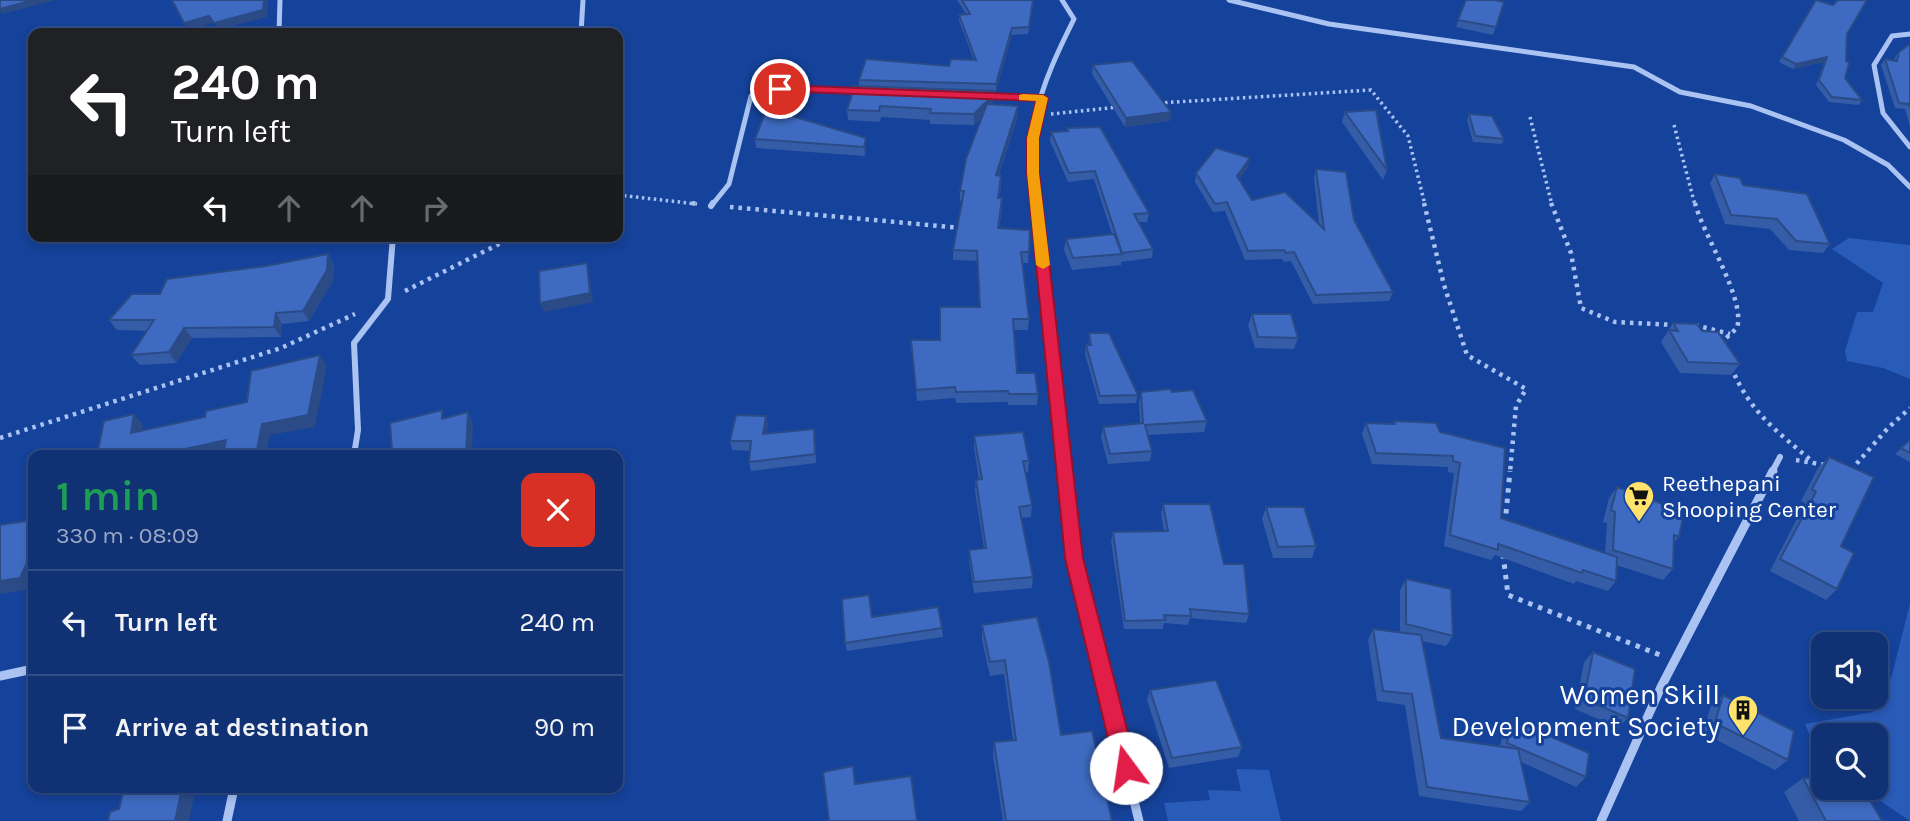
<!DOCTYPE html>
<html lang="en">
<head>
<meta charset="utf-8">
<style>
	:root { --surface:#103274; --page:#193a79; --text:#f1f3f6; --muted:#9caac5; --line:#304d86 }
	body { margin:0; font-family:Karla,sans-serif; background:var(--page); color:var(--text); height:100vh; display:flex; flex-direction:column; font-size:26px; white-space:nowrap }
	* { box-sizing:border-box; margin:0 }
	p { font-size:23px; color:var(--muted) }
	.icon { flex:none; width:38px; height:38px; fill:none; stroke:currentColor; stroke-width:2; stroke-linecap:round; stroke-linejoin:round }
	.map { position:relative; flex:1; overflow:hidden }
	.details { position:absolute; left:28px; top:450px; width:595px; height:343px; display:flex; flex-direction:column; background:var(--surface); border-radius:14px; box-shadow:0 4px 10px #0003,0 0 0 2px var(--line) }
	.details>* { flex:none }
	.top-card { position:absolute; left:28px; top:28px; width:595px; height:214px; border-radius:14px; box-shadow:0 4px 10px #0003,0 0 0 2px var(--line); background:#202124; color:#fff; overflow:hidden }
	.buttons { position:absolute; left:1811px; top:632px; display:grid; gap:14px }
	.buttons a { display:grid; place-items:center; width:77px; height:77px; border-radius:14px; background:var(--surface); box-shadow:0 4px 10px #0003,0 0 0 2px var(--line); font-size:35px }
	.pin { position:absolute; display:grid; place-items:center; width:60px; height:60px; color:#fff; margin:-30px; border:4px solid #fff; border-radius:50%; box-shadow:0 2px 7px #0007 }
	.me { position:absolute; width:77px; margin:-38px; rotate:346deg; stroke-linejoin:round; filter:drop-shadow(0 0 5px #0008) }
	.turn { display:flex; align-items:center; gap:24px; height:147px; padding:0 28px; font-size:32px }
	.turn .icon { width:91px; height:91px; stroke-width:2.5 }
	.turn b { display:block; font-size:49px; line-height:60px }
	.lanes { display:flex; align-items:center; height:66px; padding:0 28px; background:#0003; justify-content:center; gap:35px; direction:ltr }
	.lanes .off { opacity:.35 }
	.round { display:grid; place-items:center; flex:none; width:74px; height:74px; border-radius:14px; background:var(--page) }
	.head { display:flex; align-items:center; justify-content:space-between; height:119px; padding:0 28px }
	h1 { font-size:42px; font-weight:600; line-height:52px; color:#1e9e55 }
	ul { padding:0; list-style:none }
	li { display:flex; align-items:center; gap:21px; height:105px; padding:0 28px; border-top:2px solid var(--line) }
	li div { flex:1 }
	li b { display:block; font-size:26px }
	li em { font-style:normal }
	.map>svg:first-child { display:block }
	.green { fill:#295bb8 }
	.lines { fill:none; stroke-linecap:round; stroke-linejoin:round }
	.path-far2 { stroke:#aac3f2; stroke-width:3.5; stroke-dasharray:2.5 3.5; stroke-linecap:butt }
	.path-far1 { stroke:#aac3f2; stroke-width:4.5; stroke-dasharray:3.5 5; stroke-linecap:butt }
	.path { stroke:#aac3f2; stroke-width:5; stroke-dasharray:4.5 6; stroke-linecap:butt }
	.minor-far2 { stroke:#aac3f2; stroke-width:5 }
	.minor-far1 { stroke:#aac3f2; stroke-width:6 }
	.minor { stroke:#aac3f2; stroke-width:9 }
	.wall { fill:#355ca6 }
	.shaded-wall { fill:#2b4b87 }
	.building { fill:#3e6bc1; stroke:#2b4b87; stroke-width:2 }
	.route { fill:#e11d48; stroke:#92132f; stroke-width:2 }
	.slow { fill:#f59e0b }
	.labels { text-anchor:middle; stroke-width:6; stroke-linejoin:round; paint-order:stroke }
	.poi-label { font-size:23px; fill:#fff; stroke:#15429a; text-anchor:start }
	.near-poi-label { font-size:28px; fill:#fff; stroke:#15429a; text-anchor:end }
</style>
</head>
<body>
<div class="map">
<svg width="1910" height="821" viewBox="0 0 1910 821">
	<rect width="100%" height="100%" fill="#15429a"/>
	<g class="green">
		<path d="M1849,238L1910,245V379L1883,368L1847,361L1845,351L1857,312H1873L1883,283L1832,249Z"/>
		<path d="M1910,603V821L1861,788H1876V735H1824L1823,762L1820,760L1805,724L1873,712L1892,675Z"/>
		<path d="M1236,769L1269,770L1281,821H1168L1164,803L1210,800L1208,790L1241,791Z"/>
	</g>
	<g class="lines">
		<g class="path-far2">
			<path d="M1159,103L1371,90L1408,136L1425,205"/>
			<path d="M1051,114L1119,107"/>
			<path d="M1530,117L1552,205"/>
			<path d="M1674,125L1695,205"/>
			<path d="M618,195L697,204"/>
		</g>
		<g class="path-far1">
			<path d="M692,203L697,204"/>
			<path d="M1424,203L1444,285L1467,355L1526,389L1516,406L1510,472"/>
			<path d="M1551,203L1571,253L1581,308L1615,322L1676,325"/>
			<path d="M1695,203C1703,235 1746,299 1737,328L1724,340V346"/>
			<path d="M730,207L962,228"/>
			<path d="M405,291L515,236"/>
			<path d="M1695,325L1730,334"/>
			<path d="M1731,367C1751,414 1777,431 1814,463"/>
			<path d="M0,438L281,348L355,314"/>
			<path d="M1796,460L1825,465"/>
			<path d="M1851,470L1888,428L1910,408"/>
		</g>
		<g class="path">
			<path d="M1505,524L1510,471"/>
			<path d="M1503,554L1508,595L1660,655"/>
		</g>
		<g class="minor-far2">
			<path d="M1229,0L1329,24L1634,67L1680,92L1751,106L1844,140L1888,165L1910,187"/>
			<path d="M279,33L280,0"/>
			<path d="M581,33L583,0"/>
			<path d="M1910,34L1892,36L1874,65L1883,113L1910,147"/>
			<path d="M984,96L1043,98"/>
			<path d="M712,205L729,184L751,96L781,89L860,92"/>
			<path d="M1036,205C1033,177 1031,145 1036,117C1041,86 1060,47 1074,19L1062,0"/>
		</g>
		<g class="minor-far1">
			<path d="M1036,203L1065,472"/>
			<path d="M711,206L713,203"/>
			<path d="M354,455L358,430L354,343L388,299L393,236"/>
			<path d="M1772,472L1780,457"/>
		</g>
		<g class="minor">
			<path d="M1065,471L1074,558L1139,821"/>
			<path d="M0,676L33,669"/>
			<path d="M227,821L234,788"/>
			<path d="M1601,821L1661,687L1773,471"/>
		</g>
	</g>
	<g class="wall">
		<path d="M957,0H1033L1028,34L1012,35L996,91H994L992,104L1018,116L999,175L1001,186L999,198L1002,208L999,228L1030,230L1028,263H1022L1029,319L1028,330H1014L1017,373L1038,394L1037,405H1008V402L956,403L955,398L917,401L911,340H940L979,307L977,261L953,260V250L962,201H960V191L982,118L974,125L930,124V120L881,117L880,122L848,120L847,110L859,86V80L949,66L974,60L959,21V15L966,14Z"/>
		<path d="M1466,0L1504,2L1493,35L1456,27Z"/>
		<path d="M1816,0L1847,34L1845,78L1862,100L1859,105L1829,102L1816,85L1824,62L1793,69L1779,62Z"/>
		<path d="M1910,44V126L1905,109L1895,108L1881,65L1885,59L1894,61L1895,57L1899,52Z"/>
		<path d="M1093,65L1171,112L1170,121L1125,127L1092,74Z"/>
		<path d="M1345,112L1387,170L1383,180L1342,122Z"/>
		<path d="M1469,114L1504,139L1502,144L1473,142L1467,120Z"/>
		<path d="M1067,128L1149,213L1147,222H1139L1153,249L1152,258L1121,262V265L1072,270L1064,250L1066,239L1112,234L1094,179L1068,182L1050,141L1051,132L1067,131Z"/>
		<path d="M866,138V147L865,156L756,148L755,139Z"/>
		<path d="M1248,167L1239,179L1252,200L1319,224L1314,178L1316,169L1354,220L1393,292L1389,301L1313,304L1291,261L1284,262L1282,259L1245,260L1225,211L1213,212L1195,182L1196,173Z"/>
		<path d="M1715,174L1743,185L1830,244L1823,253L1789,250L1770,229L1725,224L1710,183Z"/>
		<path d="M328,254L334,265L333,281L309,321L282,324L281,337L192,338L176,363L140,365L131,355L147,331L117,330L109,320L160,294L266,266Z"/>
		<path d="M1252,314L1298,338L1294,349L1255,348L1248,325Z"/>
		<path d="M1673,323L1702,331L1740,364L1731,375L1680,373L1661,342Z"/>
		<path d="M1089,333L1138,395L1136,403L1099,404L1085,354L1086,345H1089Z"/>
		<path d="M1141,392H1172L1207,421L1204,432L1148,435L1152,451L1150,461L1108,464L1101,437L1103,427L1140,424L1139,402Z"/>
		<path d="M1394,421L1440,432L1501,518L1605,553L1607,523L1603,522L1609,498L1617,487L1679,537L1673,544V569L1663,580L1616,565V581L1608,591L1576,581L1574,584L1495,555L1491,560L1444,546L1454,473L1448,472V467L1372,464L1362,434L1366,423L1392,424Z"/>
		<path d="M768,425L766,434L815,438L816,463L751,471L749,462L750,451L732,450L730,441Z"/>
		<path d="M974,436L1029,461L1028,472L1026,473L1032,505L1031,517L1021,518L1033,577L1032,588L974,593L969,561V550L984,549L975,491L976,480H979L974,448Z"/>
		<path d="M1910,440V462L1895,454Z"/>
		<path d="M1829,457L1841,546L1837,589L1826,600L1770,571L1805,503L1801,501L1818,468Z"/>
		<path d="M1163,504L1224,564L1249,614L1246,623L1190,618L1188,625L1164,623L1163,629H1124L1111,541L1113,532L1164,531L1161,514Z"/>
		<path d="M1266,507L1316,546L1312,558H1273L1262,519Z"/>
		<path d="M1406,579L1453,636L1446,646L1422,641L1441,738L1500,747L1503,730L1512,720L1586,777L1576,787L1521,762L1530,802L1521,811L1419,796L1405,705L1377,701L1368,640L1373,629L1400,632V590Z"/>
		<path d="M872,617L942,628L943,637L847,651L845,643Z"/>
		<path d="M982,625L1061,735L1112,821H1003L993,756L994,742L1013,740L1004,674L990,676L982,640Z"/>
		<path d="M1593,652L1628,718L1618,728L1575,709L1584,662Z"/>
		<path d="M1150,690L1242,747L1238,757L1169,768L1147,700Z"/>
		<path d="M1723,695L1788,760L1775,770L1703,733L1711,705Z"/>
		<path d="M1803,778L1882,821H1799L1784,792Z"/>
	</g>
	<g class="shaded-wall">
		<path d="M33,0H56L2,14L0,11V9Z"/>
		<path d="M264,0H268L267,17L217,30L214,23Z"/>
		<path d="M209,16L213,23L188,30L184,23Z"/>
		<path d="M1012,28V35L996,91V84Z"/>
		<path d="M1827,57L1824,62L1793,69L1796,64Z"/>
		<path d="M994,91L993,102L991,108L974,125V114Z"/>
		<path d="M1018,106V116L995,186L996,175Z"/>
		<path d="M1171,112L1170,121L1125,127L1126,118Z"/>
		<path d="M866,138V147L865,156L864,147Z"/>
		<path d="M1250,158L1248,167L1235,185L1237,176Z"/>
		<path d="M328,254L334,265L333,281L309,321L303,311Z"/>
		<path d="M587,263L589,272L593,302L544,312L540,303Z"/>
		<path d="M276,313L282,324L281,337L274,327Z"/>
		<path d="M184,328L192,338L176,363L169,352Z"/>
		<path d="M320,355L327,367L315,427L270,435L266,455H256L262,424Z"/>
		<path d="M468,412L473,423L472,455H466Z"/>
		<path d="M134,414L143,425L141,444L131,433Z"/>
		<path d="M766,416L768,425L765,444L763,434Z"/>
		<path d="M226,440L235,452L219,455H158Z"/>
		<path d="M33,550V587L32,589L0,594V581Z"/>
		<path d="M182,788H196L189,821H175Z"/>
	</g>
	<g class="building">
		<path d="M0,0H33L0,9Z"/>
		<path d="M172,0H264L263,10L214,23L209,16L184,23Z"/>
		<path d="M962,0H1033L1029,27L1012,28L996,84L859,80L866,59L949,66L951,59L976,60L959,15L970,14Z"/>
		<path d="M1466,0H1494L1504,2L1496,27L1458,20Z"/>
		<path d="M1816,0L1833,5L1838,0H1867L1847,34L1846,61L1849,63L1845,78L1862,100L1832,97L1819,80L1827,57L1796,64L1782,57Z"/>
		<path d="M1910,44V108L1909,104L1899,103L1885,59L1897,61L1899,52Z"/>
		<path d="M1132,61L1171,112L1126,118L1093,65Z"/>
		<path d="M855,86L994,91L991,97L974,114L930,113L931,109L880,106L879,111L847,110Z"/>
		<path d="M987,104L1018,106L996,175L1001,176L998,198H1002L998,228L1030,230L1029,252H1021L1029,319H1013L1017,373H1035L1038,394H1009L1008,391L956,392L955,387L916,390L911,340H940V307H980L977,251L953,250L964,191H960L966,159Z"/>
		<path d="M1376,110L1387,170L1345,112Z"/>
		<path d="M765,113L785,114L866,138L864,147L755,139Z"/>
		<path d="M1469,114L1492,116L1504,139L1475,136Z"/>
		<path d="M1100,127L1149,213L1134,214L1153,249L1122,253L1095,171L1069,173L1051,132L1068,131L1067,128Z"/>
		<path d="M1216,148L1250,158L1237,176L1252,200L1285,192L1324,229L1316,169L1346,172L1354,220L1393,292L1316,295L1294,252L1286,253L1284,250L1248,251L1227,202L1215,204L1196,173Z"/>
		<path d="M1715,174L1740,178L1743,185L1807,194L1830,244L1796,241L1777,219L1731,215Z"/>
		<path d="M1114,234L1122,254L1073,258L1066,239Z"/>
		<path d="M328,254L327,270L303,311L276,313L274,327L184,328L169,352L131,355L154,320H109L132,294H160L167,279L266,266Z"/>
		<path d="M587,263L590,293L540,303L539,271Z"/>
		<path d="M1252,314H1291L1298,338L1258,337Z"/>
		<path d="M1673,323L1697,324L1702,331L1718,332L1740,364L1688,362L1669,330L1678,331Z"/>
		<path d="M1089,333H1109L1138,395L1100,396L1086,345H1091Z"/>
		<path d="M320,355L308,415L262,424L256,455H223L226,440L158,455H97L104,421L134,414L131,433L205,417L206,411L247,402L251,371Z"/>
		<path d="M1170,389L1172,392L1193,390L1207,421L1145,425L1152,451L1110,454L1103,427L1143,423L1141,392Z"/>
		<path d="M442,410V419L468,412L466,455H386L387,451L392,450L390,423Z"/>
		<path d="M736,415L766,416L763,434L814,429L815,454L749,462L751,441H730Z"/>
		<path d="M1394,421L1436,423L1440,432L1505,448L1501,518L1617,557L1616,581L1583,570L1582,573L1498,544V550L1450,535L1460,463L1453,461V456L1376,453L1366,423L1395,424Z"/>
		<path d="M1023,432L1029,461H1023L1032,505L1019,507L1033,577L974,582L969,550L986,548L976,480L982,479L974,436Z"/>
		<path d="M1910,440V453L1901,448Z"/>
		<path d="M1829,457L1874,477L1841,546L1854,553L1837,589L1780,559L1816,492L1812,489Z"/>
		<path d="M1617,487L1684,512L1679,537L1674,535L1673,569L1613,550L1615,512L1611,510Z"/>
		<path d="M1163,504H1210L1224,564H1244L1249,614L1190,609L1191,616L1164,615L1165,620L1125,621L1113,532L1168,531Z"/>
		<path d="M1266,507H1304L1316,546L1278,547Z"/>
		<path d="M33,520V550L20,578L0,581V525Z"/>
		<path d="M1406,579L1451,589L1453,636L1406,624Z"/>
		<path d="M869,595L872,617L938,607L942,628L845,643L842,599Z"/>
		<path d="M1037,617L1049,662L1061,735L1092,731L1112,821H1006L994,742L1016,740L1005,660L990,662L982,625Z"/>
		<path d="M1373,629L1421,635L1441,738L1518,749L1530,802L1427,787L1412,694L1383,691Z"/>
		<path d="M1593,652L1635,669L1628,718L1584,699Z"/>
		<path d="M1216,680L1242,747L1172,758L1150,690Z"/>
		<path d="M1723,695L1794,731L1788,760L1715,723Z"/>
		<path d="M1512,720L1589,753L1586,777L1507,743Z"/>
		<path d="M853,766L855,784L911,776L917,821H829L823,772Z"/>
		<path d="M1803,778L1824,779V788H1863L1882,821H1826Z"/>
		<path d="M124,788H182L175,821H108L110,812L119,809Z"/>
	</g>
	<path class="route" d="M780,85L1043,95L1048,98L1039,138V173L1083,558L1137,768L1133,776L1126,779L1118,776L1115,768L1065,558L1027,173V138L1036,101L777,91L775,89Z"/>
	<path class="slow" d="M1023,94L1043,95L1048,98L1039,138V173L1050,265L1043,269L1036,265L1027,173V138L1036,101L1019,100V95Z"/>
	<defs>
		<g id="supermarket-pin" transform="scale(1.575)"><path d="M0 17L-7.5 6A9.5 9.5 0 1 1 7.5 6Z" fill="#ffe36c" stroke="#15429a"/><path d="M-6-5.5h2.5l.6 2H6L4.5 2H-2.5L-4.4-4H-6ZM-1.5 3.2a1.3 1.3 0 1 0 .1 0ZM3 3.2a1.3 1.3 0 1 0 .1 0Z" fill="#111"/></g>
		<g id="building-pin" transform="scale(1.575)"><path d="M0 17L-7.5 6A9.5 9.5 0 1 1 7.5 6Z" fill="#ffe36c" stroke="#15429a"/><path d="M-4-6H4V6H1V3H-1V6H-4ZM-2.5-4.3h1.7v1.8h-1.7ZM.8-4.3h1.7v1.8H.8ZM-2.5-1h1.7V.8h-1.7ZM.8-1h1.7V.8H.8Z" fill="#111"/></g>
	</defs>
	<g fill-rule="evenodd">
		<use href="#supermarket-pin" x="1639" y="496"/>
		<use href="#building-pin" x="1743" y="710"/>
	</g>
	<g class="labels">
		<g class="poi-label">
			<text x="1662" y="491">Reethepani<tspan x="1662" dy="26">Shooping Center</tspan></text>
		</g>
		<g class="near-poi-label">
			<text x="1720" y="704">Women Skill<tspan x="1720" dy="32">Development Society</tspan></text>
		</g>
	</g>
</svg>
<div class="buttons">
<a><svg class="icon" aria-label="sound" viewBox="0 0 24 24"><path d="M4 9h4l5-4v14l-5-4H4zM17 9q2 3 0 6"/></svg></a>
<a><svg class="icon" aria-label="search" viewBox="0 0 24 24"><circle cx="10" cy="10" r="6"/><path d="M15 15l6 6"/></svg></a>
</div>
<div class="pin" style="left:780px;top:89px;background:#d93025"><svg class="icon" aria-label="arrive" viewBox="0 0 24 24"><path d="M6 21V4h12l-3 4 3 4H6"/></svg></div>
<svg class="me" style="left:1126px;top:768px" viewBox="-20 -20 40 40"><circle r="19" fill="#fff"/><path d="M0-13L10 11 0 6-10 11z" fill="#e11d48"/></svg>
<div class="top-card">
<div class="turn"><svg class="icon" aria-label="left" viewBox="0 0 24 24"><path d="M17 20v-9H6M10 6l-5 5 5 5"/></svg><div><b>240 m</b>Turn left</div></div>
<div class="lanes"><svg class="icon" aria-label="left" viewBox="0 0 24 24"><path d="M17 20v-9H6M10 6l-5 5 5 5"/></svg><svg class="icon off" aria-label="ahead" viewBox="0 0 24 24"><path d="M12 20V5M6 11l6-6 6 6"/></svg><svg class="icon off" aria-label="ahead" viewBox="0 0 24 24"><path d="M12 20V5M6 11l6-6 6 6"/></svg><svg class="icon off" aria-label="right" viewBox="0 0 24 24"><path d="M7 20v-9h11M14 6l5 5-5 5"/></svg></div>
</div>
<section class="details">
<div class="head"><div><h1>1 min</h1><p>330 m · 08:09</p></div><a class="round" style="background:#d93025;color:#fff"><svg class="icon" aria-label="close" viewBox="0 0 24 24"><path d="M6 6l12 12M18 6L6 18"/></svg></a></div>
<ul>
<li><svg class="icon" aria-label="left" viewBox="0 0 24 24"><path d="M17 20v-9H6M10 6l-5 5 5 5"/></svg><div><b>Turn left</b></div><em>240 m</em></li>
<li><svg class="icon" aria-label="arrive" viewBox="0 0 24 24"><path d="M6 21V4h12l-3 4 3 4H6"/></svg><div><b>Arrive at destination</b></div><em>90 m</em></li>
</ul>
</section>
</div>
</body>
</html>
